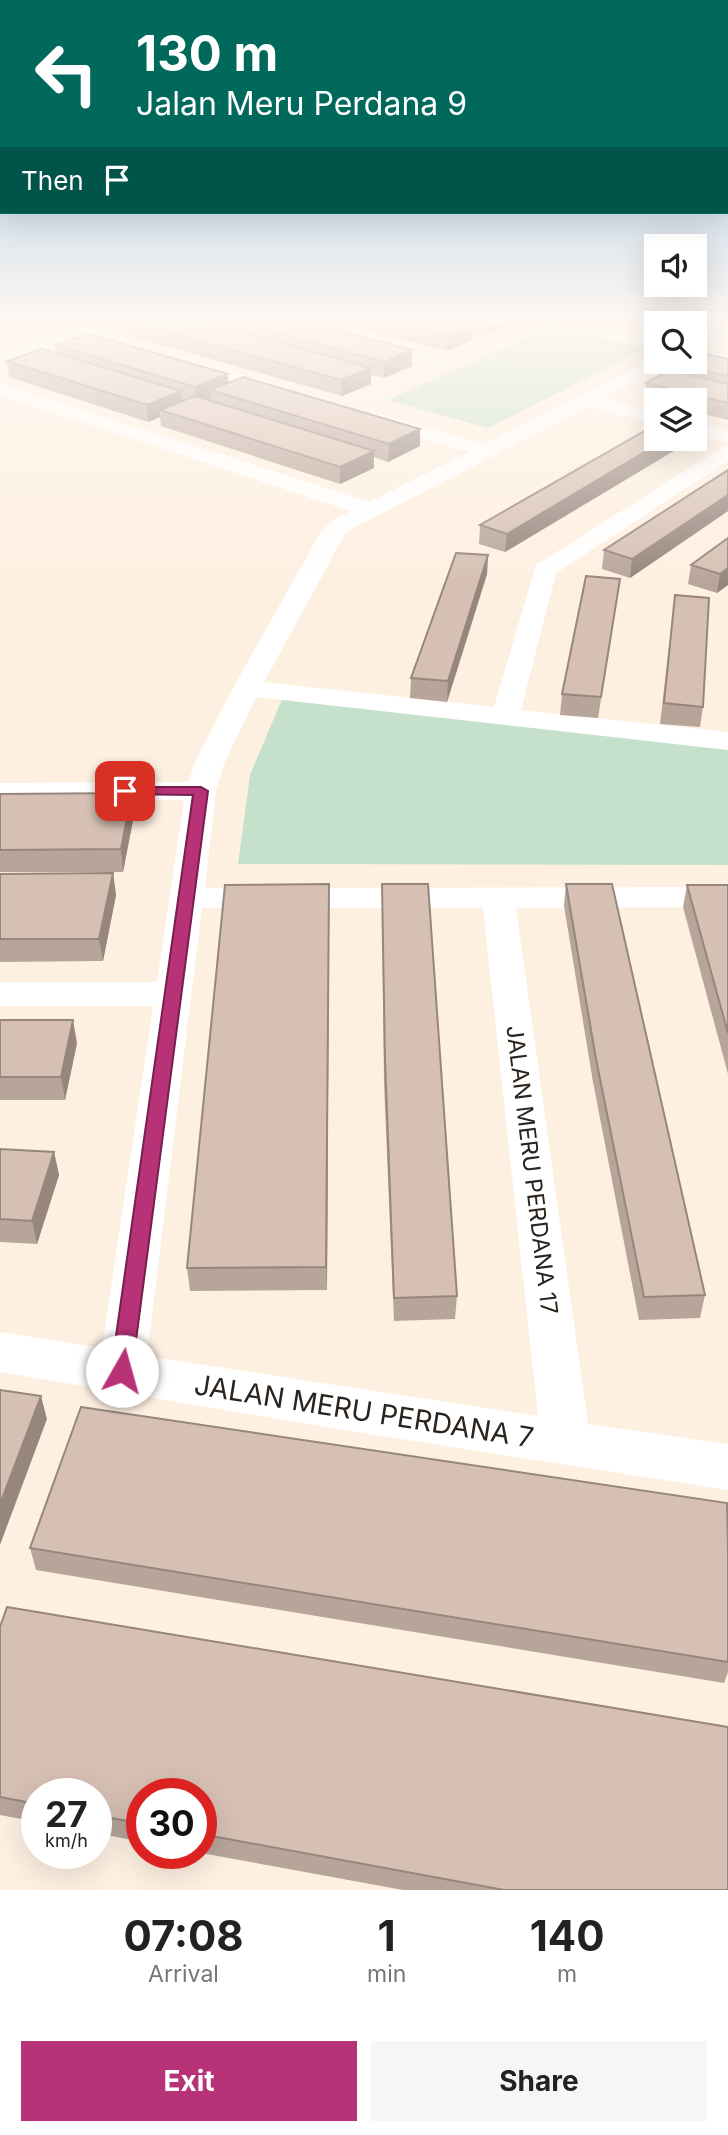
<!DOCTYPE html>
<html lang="en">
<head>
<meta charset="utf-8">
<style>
	:root { --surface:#fff; --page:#f6f6f6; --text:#222; --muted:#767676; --accent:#b73276 }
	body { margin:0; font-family:Inter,sans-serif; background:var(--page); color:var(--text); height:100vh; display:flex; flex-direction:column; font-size:26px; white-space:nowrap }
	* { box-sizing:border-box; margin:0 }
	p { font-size:23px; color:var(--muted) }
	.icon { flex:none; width:38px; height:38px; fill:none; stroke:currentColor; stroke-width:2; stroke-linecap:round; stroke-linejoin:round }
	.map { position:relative; height:1890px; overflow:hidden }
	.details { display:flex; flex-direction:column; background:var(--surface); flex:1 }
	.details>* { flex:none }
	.top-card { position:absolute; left:0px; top:0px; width:728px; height:214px; box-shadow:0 7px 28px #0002; background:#00695c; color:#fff; overflow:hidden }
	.fabs { position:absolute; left:644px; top:234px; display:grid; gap:14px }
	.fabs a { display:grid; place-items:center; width:63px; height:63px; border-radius:0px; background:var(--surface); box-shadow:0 7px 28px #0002; font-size:35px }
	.speed { position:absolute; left:21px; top:1778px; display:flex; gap:14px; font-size:35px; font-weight:700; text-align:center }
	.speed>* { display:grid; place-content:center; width:91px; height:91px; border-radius:50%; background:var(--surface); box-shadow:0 7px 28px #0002; line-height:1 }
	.speed small { font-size:18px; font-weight:400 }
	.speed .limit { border:10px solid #d22; background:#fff; color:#111 }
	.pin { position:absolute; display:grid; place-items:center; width:60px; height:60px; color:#fff; margin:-30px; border-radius:14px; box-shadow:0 4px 10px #0006 }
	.me { position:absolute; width:77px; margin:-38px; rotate:7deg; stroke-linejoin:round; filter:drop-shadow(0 0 5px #0008) }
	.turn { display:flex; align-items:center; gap:24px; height:147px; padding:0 21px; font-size:32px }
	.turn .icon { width:91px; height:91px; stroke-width:2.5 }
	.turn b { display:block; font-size:49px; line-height:60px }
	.then { display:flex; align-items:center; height:66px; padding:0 21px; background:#0003; gap:14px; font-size:26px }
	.eta { display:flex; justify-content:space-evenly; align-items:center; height:119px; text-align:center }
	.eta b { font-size:42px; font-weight:700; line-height:49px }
	.primary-button { display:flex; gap:14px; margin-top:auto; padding:14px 21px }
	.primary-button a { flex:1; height:80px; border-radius:0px; background:var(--accent); color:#fff; font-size:28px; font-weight:700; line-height:80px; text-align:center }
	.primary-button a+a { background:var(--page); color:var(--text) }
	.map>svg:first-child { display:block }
	.green { fill:#c6e1cb }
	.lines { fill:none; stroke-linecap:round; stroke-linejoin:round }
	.minor { fill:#fff; fill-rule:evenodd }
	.wall { fill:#b8a59a }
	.shaded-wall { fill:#96867d }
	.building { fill:#d6c0b3; stroke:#96867d; stroke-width:2 }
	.route { fill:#b73276; stroke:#77204d; stroke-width:2 }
	.labels { text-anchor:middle; stroke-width:6; stroke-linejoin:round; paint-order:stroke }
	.street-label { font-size:23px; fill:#2b241e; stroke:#fff }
	.near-street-label { font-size:28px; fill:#2b241e; stroke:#fff }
</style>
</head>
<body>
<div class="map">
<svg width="728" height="1890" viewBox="0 0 728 1890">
	<rect width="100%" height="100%" fill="#fef0e1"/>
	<g class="green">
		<path d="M555,325L649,347L488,428L388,400Z"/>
		<path d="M285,692L728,749V865L238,864L250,775Z"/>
	</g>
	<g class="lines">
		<g class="minor">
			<path d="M104,319H130L128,323L96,334L135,344L138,348L135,352L129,353L78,340L0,365V354Z"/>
			<path d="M266,319H295L443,358L446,362L437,367L268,323Z"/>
			<path d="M537,319H569L656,340V350L539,323Z"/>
			<path d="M728,322V334L695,350V338Z"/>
			<path d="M656,357V362H669L603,399L656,412V424L588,407L346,532L264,682L494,707L536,565L721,448L728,446V461L556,573L521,710L728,732V750L256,697L224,764L216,791L205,888L728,887V907L516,908L588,1424L728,1444V1490L350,1431L0,1372V1332L102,1348L153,1006H0V982H157L184,800L0,801V783L189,782L194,764L233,688L319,535L330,522L351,511L0,395V383L369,502L469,452L367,423L364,419L367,415L374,413L485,444ZM202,908H483L538,1416L147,1356Z"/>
			<path d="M183,358L291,388L294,392L284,398L177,368L174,364L177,360Z"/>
			<path d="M695,422L728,431V443L695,434Z"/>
		</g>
	</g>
	<g class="wall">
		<path d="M131,319H293L412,350V366L384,378L371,375V384L342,396L129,336L127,321Z"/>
		<path d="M322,319H513L512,324L488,334L473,331V340L447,351Z"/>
		<path d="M639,319H715L695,330V324H658Z"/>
		<path d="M55,345L229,383L420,446L388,462L374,457V468L340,484L161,426L160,417L148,422L9,377L7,361L56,353Z"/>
		<path d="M728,359V420L695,412V401H656V402L644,399L646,383L679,372L680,365Z"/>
		<path d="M656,439H678L677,449L505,552L479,544L480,525Z"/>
		<path d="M728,470V511L630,578L602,569L604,550Z"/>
		<path d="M728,538V585L717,593L688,584L691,565Z"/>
		<path d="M488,555L487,574L447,702L410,698L411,678Z"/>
		<path d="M675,595L703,707L700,727L660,724Z"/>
		<path d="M617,598L598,718L560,715L562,694Z"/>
		<path d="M132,793L134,815L123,872H0V794Z"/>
		<path d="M113,873L116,895L103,961L0,962V874Z"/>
		<path d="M566,884L705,1295L700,1318L639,1320L593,1082L564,906Z"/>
		<path d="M687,885H728V1074L683,907Z"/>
		<path d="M329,906L327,1290L190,1291L187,1268Z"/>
		<path d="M382,907L457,1296L455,1319L394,1321L384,1083Z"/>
		<path d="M0,1020L77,1043L65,1100H0Z"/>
		<path d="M0,1149L54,1152L59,1175L37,1244L0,1242Z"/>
		<path d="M30,1548L728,1549V1672L724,1683L36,1570Z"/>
		<path d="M0,1627L728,1890H403L201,1853V1794H142V1842L96,1833V1794H37V1822L0,1815Z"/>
	</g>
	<g class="shaded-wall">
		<path d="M489,319H513L512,324L488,334Z"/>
		<path d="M693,319H715L695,330V324H692Z"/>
		<path d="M473,325V340L447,351V336Z"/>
		<path d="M412,350V366L384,378V362Z"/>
		<path d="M371,368V384L342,396L341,380Z"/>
		<path d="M228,374L229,390H210L211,397L196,403L195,387Z"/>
		<path d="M181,391L183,408L160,410V417L148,422L147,405Z"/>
		<path d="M420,429V446L388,462L389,444Z"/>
		<path d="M666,439H678L677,449L505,552L507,534Z"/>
		<path d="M374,451V468L340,484V467Z"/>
		<path d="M728,495V511L630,578L632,559Z"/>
		<path d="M488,555L487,574L447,702L448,681Z"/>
		<path d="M728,568V585L717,593L720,574Z"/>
		<path d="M132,793L134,815L123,872L121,849Z"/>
		<path d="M113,873L116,895L103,961L99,939Z"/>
		<path d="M329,884V906L327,1290L326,1267Z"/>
		<path d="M73,1020L77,1043L65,1100L61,1077Z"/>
		<path d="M54,1152L59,1175L37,1244L32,1221Z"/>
		<path d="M41,1396L47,1419L0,1545V1504Z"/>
	</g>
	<g class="building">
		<path d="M131,319H193L371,368L341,380L127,321Z"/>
		<path d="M223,319H293L412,350L384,362Z"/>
		<path d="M382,319H451L473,325L447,336Z"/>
		<path d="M89,334L228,374L195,387L55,345Z"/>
		<path d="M42,349L181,391L147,405L7,361Z"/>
		<path d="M702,353L728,359V376L680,365L684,362H695V357Z"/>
		<path d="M670,370L728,384V403L646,383Z"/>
		<path d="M243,377L420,429L389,444L210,390Z"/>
		<path d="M195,396L374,451L340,467L160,410Z"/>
		<path d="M655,425H656V439H666L507,534L480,525Z"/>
		<path d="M728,470V495L632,559L604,550Z"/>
		<path d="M728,538V568L720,574L691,565Z"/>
		<path d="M456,553L488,555L448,681L411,678Z"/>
		<path d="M586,576L620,579L601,697L562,694Z"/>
		<path d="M675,595L709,598L703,707L664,703Z"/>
		<path d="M132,793L121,849L0,850V794Z"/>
		<path d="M113,873L99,939H0V874Z"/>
		<path d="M329,884L326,1267L187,1268L225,885Z"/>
		<path d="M382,884H428L457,1296L394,1298L385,1060Z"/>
		<path d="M566,884H612L705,1295L644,1297L596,1059Z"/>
		<path d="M687,885H728V1033Z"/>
		<path d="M0,1020H73L61,1077H0Z"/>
		<path d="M0,1149L54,1152L32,1221L0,1219Z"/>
		<path d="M0,1390L41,1396L0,1504Z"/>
		<path d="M81,1407L727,1503L728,1549V1662L30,1548Z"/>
		<path d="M7,1607L728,1727V1890H504L201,1834V1794H142V1824L96,1815V1794H37V1804L0,1797V1627Z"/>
	</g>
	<linearGradient id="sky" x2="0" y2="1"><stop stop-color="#8cbbe5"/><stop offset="0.55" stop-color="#fff8f2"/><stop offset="1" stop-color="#fff8f2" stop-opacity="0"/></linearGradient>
	<rect width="728" height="584" fill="url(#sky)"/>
	<path class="route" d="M125,787H201L208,791L132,1371L129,1378L122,1380L114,1378L111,1371L193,795L121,794L119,791Z"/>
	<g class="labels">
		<g class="street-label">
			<text transform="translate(532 1170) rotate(83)" y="8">JALAN MERU PERDANA 17</text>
		</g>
		<g class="near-street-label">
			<text transform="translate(364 1411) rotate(9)" y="10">JALAN MERU PERDANA 7</text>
		</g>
	</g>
</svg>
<div class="fabs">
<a><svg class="icon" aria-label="sound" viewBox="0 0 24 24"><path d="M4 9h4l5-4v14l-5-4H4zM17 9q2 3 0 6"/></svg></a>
<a><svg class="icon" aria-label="search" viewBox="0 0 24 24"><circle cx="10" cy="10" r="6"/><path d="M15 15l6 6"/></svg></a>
<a><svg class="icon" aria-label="layers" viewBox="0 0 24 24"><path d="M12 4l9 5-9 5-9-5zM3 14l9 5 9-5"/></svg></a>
</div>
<div class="speed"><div>27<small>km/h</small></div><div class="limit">30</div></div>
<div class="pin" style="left:125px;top:791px;background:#d93025"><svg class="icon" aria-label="arrive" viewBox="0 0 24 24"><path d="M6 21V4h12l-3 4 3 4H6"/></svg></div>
<svg class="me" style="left:122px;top:1371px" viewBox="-20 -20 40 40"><circle r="19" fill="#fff"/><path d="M0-13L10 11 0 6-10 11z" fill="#b73276"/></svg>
<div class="top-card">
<div class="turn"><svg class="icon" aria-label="left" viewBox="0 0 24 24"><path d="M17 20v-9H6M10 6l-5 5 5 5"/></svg><div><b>130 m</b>Jalan Meru Perdana 9</div></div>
<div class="then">Then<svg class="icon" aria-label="arrive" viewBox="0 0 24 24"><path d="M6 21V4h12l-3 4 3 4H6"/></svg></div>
</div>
</div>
<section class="details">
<div class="eta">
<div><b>07:08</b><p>Arrival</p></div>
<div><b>1</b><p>min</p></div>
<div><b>140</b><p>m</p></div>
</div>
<div class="primary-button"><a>Exit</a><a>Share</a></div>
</section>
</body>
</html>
